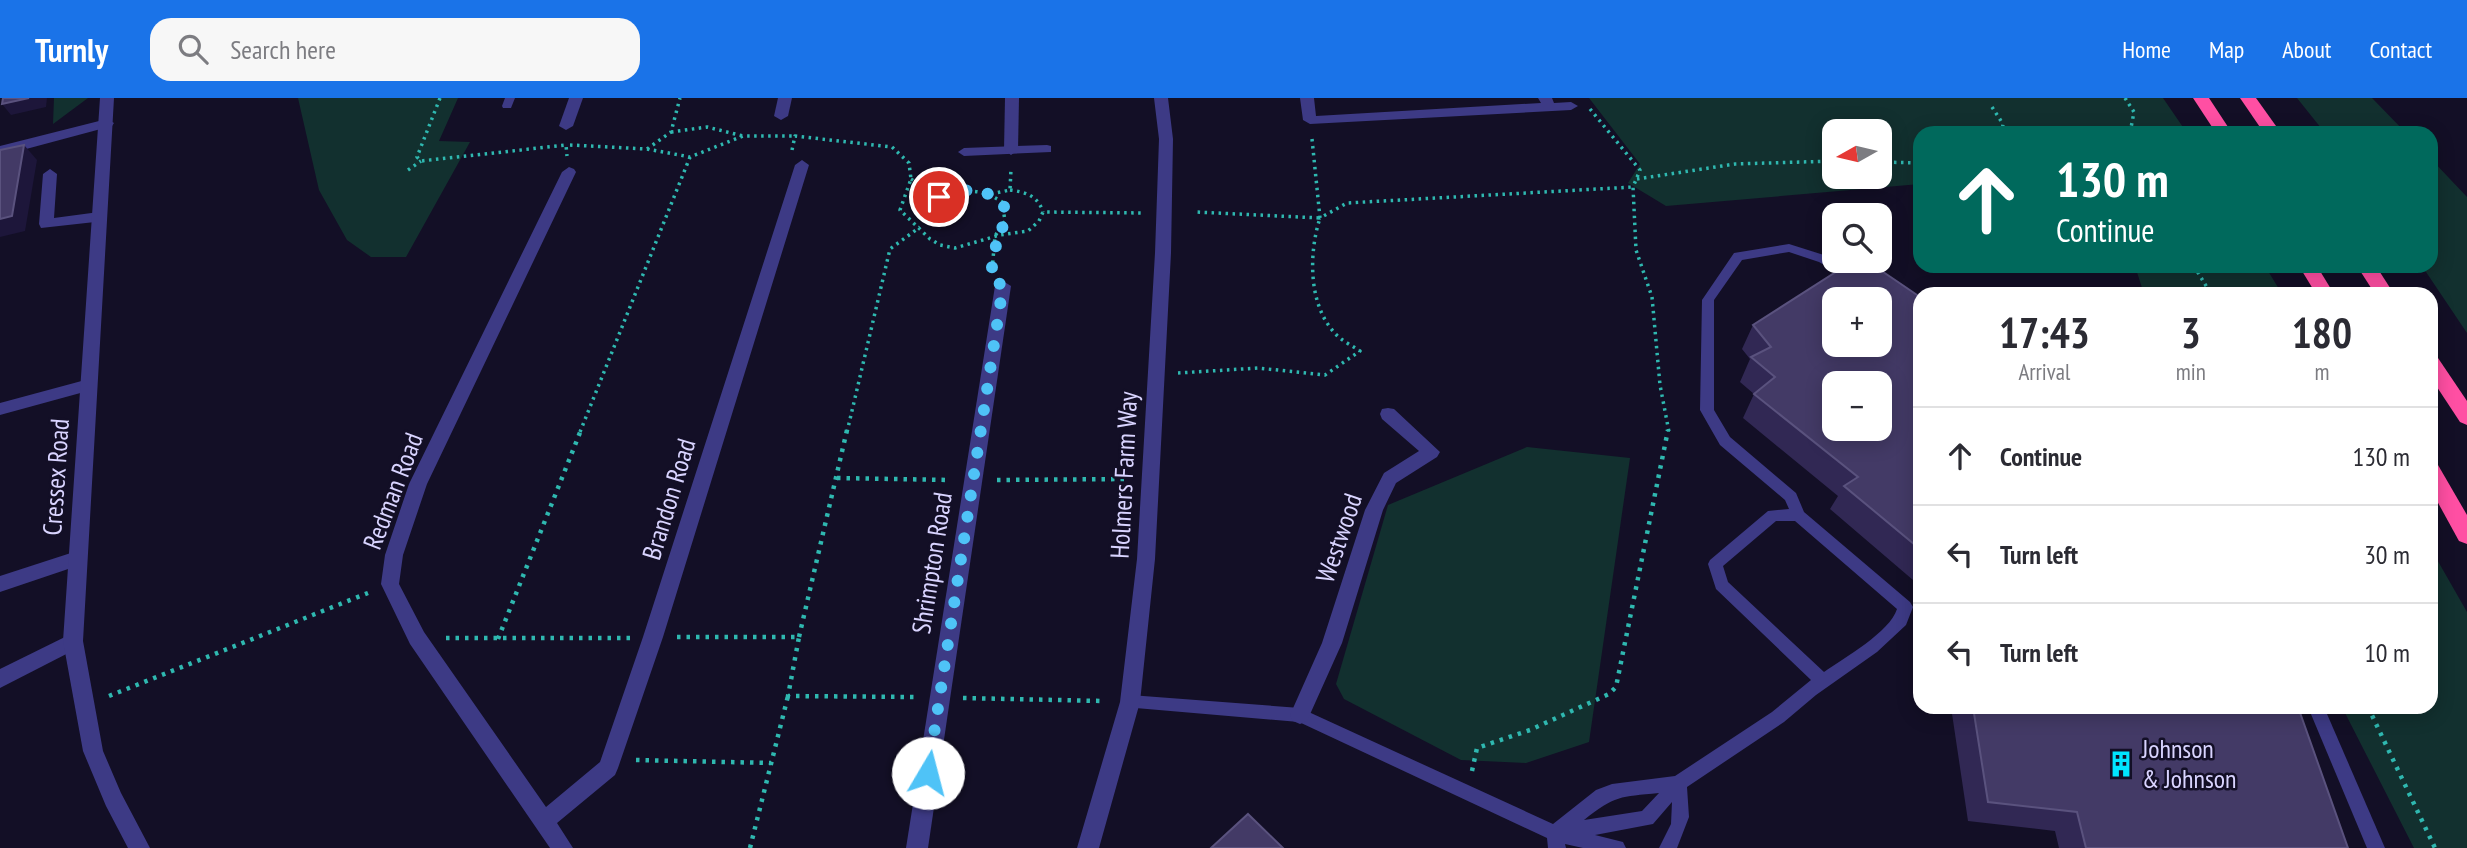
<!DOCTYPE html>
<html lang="en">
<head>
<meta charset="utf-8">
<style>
	:root { --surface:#fff; --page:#f7f7f7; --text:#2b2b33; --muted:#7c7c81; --line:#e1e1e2; --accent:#1a73e8 }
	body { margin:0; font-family:"PT Sans Narrow",sans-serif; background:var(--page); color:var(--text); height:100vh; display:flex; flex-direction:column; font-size:26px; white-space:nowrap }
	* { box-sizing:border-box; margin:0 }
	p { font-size:23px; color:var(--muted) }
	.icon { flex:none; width:38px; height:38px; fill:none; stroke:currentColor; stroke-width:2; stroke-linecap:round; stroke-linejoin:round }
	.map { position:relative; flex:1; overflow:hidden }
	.drawer { position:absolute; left:1913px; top:189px; width:525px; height:427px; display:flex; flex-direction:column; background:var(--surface); border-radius:21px; box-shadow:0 4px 18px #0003 }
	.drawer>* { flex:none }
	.banner { position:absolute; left:1913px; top:28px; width:525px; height:147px; border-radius:21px; box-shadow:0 4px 18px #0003; background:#00695c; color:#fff; overflow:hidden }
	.needle { width:46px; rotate:262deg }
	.buttons { position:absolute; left:1822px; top:21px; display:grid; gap:14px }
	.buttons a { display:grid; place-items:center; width:70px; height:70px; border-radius:14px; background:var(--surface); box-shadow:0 4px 18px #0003; font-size:35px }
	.pin { position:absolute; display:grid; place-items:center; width:60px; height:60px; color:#fff; margin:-30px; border:4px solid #fff; border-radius:50%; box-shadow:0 2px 7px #0007 }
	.me { position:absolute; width:77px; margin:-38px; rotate:8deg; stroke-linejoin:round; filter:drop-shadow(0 0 5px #0008) }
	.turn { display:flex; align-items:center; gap:24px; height:147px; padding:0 28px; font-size:32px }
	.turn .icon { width:91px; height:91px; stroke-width:2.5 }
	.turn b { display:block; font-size:49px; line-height:60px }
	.eta { display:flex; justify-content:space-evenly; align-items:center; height:119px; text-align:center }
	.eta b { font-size:42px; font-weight:600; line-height:49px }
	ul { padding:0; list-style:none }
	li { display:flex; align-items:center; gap:21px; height:98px; padding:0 28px; border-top:2px solid var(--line) }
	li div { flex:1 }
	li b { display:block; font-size:26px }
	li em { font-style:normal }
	header { display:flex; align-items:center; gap:42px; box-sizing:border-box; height:98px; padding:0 35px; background:var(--accent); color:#fff }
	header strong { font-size:33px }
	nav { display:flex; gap:38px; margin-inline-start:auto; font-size:24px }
	.search { width:490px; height:63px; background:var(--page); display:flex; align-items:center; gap:18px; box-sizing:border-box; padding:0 24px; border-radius:21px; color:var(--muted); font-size:26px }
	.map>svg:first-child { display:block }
	.green { fill:#12302f; fill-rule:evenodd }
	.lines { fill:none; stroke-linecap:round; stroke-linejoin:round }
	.path-far1 { stroke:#2fb8b0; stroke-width:3.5; stroke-dasharray:2.5 4.5; stroke-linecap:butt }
	.path { stroke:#2fb8b0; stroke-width:4.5; stroke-dasharray:3.5 6; stroke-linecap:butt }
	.service { fill:#3d3a85; fill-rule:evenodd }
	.minor { fill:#3d3a85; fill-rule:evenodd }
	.tertiary { fill:#3d3a85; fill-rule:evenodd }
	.motorway { fill:#ff4fa3; fill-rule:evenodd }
	.wall { fill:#312854 }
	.shaded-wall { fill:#1d163a }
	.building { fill:#433a66; stroke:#5a527e; stroke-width:2; fill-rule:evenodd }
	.route { stroke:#4fc3f7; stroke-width:12; stroke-dasharray:0 21.6 }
	.labels { text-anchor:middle; stroke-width:5; stroke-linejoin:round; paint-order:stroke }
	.street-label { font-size:26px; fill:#d9d4ff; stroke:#130f26 }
	.poi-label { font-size:26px; fill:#d9d4ff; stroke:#130f26; text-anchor:start }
</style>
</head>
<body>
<header>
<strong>Turnly</strong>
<div class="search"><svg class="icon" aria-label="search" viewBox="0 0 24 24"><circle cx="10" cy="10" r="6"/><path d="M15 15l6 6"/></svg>Search here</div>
<nav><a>Home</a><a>Map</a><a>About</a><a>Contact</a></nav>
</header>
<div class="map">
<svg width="2467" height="750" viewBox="0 0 2467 750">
	<rect width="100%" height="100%" fill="#130f26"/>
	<g class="green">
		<path d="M54,0H88L53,26Z"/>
		<path d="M298,0H458L439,43L470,44L406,159H371L347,142L319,92Z"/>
		<path d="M1589,0H2163L2187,35H1920V86L1666,108L1628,85L1640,66ZM1834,33H1880V79H1834Z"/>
		<path d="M2297,0H2372L2406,35H2325Z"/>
		<path d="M2431,61L2467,99V235L2422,168H2431Z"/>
		<path d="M2135,168H2265L2282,196H2144Z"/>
		<path d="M1527,349L1630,360L1589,644L1526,665L1461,662L1344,601L1336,586L1388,407Z"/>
		<path d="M2431,451L2467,514V750H2414L2342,609H2431Z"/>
	</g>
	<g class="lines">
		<g class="path-far1">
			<path d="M440,0L417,59L421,63L566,47L567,58"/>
			<path d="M2125,0L2134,14L2130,35"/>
			<path d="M1992,9L2003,26L2002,35"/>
			<path d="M1590,11L1640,72L1633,89L1636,152L1652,199L1660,287L1669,334"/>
			<path d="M671,34L707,29L743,38"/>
			<path d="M1312,41L1320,120L1347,105L1633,89"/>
			<path d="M570,47L647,51L690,59L743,38H795"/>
			<path d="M647,51L671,34L680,0"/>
			<path d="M792,52L795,38L892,49L909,65L911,81L900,112L930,141L940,147L955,150L1000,137L1028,133L1039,123L1043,114L1144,115"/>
			<path d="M1880,64L1920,65"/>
			<path d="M408,72L421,63"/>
			<path d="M911,81L939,99C962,91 982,90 1002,104L1005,123L995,138L992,173"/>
			<path d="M1637,81L1735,66L1834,63"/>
			<path d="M1010,92C1026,94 1038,98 1043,114"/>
			<path d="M991,96L1010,92L1011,71"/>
			<path d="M2194,168L2211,196"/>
			<path d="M1178,275L1258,270L1325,277L1360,253C1351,247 1340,242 1333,233C1308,204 1309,154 1320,120L1196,114"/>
			<path d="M580,334L690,59"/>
			<path d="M847,334L890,151L920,129"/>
		</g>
		<g class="path">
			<path d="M837,380L949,382"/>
			<path d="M997,382L1128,381"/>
			<path d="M677,539H799L788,598L916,599"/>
			<path d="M799,539L847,332"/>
			<path d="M446,540H630"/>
			<path d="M498,541L581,332"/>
			<path d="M109,598L368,495"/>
			<path d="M963,600L1104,603"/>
			<path d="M2368,609L2435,750"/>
			<path d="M636,662L771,665"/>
			<path d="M1472,673L1477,650L1530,632L1609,596L1616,589L1668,332"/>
			<path d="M750,750L788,598"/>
		</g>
		<g class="service">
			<path d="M505,0H515L511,10H503L502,8Z"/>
			<path d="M1047,47L1051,48V54L964,58L958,54L964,50Z"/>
			<path d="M1789,146L1827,158L1861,179L1859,182H1851L1819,164L1789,154L1742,162L1714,202V312L1730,339L1796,395L1804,414L1910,504L1913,509L1906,527L1877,554L1816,597L1784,624L1687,689L1689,719L1677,750H1659L1671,726L1672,704L1653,726L1595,737L1623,744L1626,750H1583L1565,746L1566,750H1548L1547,740L1299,624L1124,609L1122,604L1124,599L1130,597L1300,610L1553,726L1596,692L1612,686L1675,678L1772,614L1811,582L1716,491L1708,466L1710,462L1768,413L1789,411L1785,402L1720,347L1700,312L1702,202L1734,155ZM1776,423H1795L1897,511C1890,534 1844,560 1824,574L1728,484L1723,468ZM1659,695L1642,713L1584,722C1616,697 1619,699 1659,695Z"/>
			<path d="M2308,609H2324L2385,750H2367Z"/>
		</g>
		<g class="minor">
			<path d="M569,0H583L573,28L566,32L559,28Z"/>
			<path d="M778,0H792L788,18L781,22L774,18Z"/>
			<path d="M1005,0H1019L1018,52L1011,57L1004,52Z"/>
			<path d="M1300,0H1314L1316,18L1541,5L1538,0H1552L1554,5L1571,4L1578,8L1571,12L1310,26L1303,22Z"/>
			<path d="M107,21L114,25L112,28L0,58V48Z"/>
			<path d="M802,62L809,67L663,539L618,670L615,677L557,725L573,750H550L410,546L381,486L385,457L409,386L562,74L569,69L574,71L576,74L427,386L403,457L399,486L424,534L546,709L600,664L643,539L795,67Z"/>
			<path d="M50,71L57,76L54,120L99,114L104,115L106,119L104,123L41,130L39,126L43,76Z"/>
			<path d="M1003,183L1011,188L928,750H906L995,188Z"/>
			<path d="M89,281L95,283L97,287L95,291L0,317V305Z"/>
			<path d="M1388,310L1394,311L1440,354L1437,359L1396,385L1383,412L1342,545L1307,623L1300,626L1293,623L1290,617L1322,545L1365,412L1384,375L1419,353L1382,321L1380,316L1382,311Z"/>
			<path d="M77,453L83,456L86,461L83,466L0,494V478Z"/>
			<path d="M73,535L80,537L83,543L80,549L0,590V571Z"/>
		</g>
		<g class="tertiary">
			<path d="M100,0H114L83,543L103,653L121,695L150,750H128L106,708L83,653L63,543Z"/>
			<path d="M1154,0H1168L1173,41L1171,155L1155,461L1140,604L1099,750H1077L1120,604L1137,461L1155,155L1159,41Z"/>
		</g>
		<g class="motorway">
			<path d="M2193,0H2209L2232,35H2216Z"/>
			<path d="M2240,0H2256L2281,35H2264Z"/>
			<path d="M2299,168H2317L2334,196H2316Z"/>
			<path d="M2357,168H2376L2394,196H2375Z"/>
			<path d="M2431,258L2438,260L2467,303V327L2460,324L2431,280Z"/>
			<path d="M2431,365L2438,367L2467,417V446L2459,443L2431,392Z"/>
		</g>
	</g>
	<g class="wall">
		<path d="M1920,199V488L1830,411L1838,398L1743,320L1754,296L1740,284L1750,261L1742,251L1753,227Z"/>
		<path d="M1951,609H2298L2348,750H2059L2055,733L1968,723Z"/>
	</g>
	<g class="shaded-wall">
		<path d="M29,0H47L46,9L11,17L2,6Z"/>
		<path d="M24,47L37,62L25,133L0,139V121Z"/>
	</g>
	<g class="building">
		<path d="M3,0H29L2,6Z"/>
		<path d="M24,47L12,118L0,121V52Z"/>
		<path d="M1853,163H1867L1920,199V451L1844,388L1858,379L1754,296L1775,279L1751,259L1771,249L1753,227ZM1834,201H1880V247H1834ZM1834,285H1880V331H1834Z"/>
		<path d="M1973,609H2298L2348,750H2086L2077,714L1988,704Z"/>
		<path d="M1248,716L1283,750H1211Z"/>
	</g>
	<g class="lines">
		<path class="route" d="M928,675L1003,188L990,179L996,150L995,138C1006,128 1009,118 1002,104C983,89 961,90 939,99"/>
	</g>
	<defs>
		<g id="building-bare" transform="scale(2.1)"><path d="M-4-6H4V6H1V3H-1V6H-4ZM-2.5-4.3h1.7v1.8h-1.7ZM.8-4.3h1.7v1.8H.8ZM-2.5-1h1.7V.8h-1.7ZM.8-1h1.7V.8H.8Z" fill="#00e5ff" stroke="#130f26" stroke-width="2.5" paint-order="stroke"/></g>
	</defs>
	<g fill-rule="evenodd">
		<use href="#building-bare" x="2121" y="666"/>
	</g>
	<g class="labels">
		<g class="street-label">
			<text transform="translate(1124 377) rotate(-87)" y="9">Holmers Farm Way</text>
			<text transform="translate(56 379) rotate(-86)" y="9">Cressex Road</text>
			<text transform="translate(393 393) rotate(-69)" y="9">Redman Road</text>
			<text transform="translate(669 401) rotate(-73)" y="9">Brandon Road</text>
			<text transform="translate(1339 440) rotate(-71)" y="9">Westwood</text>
			<text transform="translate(932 465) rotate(-81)" y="9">Shrimpton Road</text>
		</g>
		<g class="poi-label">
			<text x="2142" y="660">Johnson<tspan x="2142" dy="30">&amp; Johnson</tspan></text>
		</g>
	</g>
</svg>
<div class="buttons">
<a><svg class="needle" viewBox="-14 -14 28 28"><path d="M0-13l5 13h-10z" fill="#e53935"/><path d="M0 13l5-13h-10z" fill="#7c7c81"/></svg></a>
<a><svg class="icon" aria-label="search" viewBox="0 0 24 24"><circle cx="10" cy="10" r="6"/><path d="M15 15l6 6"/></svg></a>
<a>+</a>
<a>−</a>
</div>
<div class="pin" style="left:939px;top:99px;background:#d93025"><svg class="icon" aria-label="arrive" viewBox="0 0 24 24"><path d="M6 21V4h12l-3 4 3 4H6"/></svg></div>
<svg class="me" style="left:928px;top:675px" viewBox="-20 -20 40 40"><circle r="19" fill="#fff"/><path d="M0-13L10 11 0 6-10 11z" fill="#4fc3f7"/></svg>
<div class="banner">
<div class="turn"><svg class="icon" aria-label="ahead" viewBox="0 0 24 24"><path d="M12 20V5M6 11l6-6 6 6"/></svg><div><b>130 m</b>Continue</div></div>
</div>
<section class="drawer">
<div class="eta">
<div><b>17:43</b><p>Arrival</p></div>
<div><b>3</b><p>min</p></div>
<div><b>180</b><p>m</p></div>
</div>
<ul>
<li><svg class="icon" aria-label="ahead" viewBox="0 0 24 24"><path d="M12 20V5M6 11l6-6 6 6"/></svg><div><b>Continue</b></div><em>130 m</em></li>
<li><svg class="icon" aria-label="left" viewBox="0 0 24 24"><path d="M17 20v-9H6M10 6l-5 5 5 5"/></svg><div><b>Turn left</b></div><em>30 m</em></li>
<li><svg class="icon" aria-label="left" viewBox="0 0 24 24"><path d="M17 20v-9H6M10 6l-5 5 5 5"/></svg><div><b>Turn left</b></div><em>10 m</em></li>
</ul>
</section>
</div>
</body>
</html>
